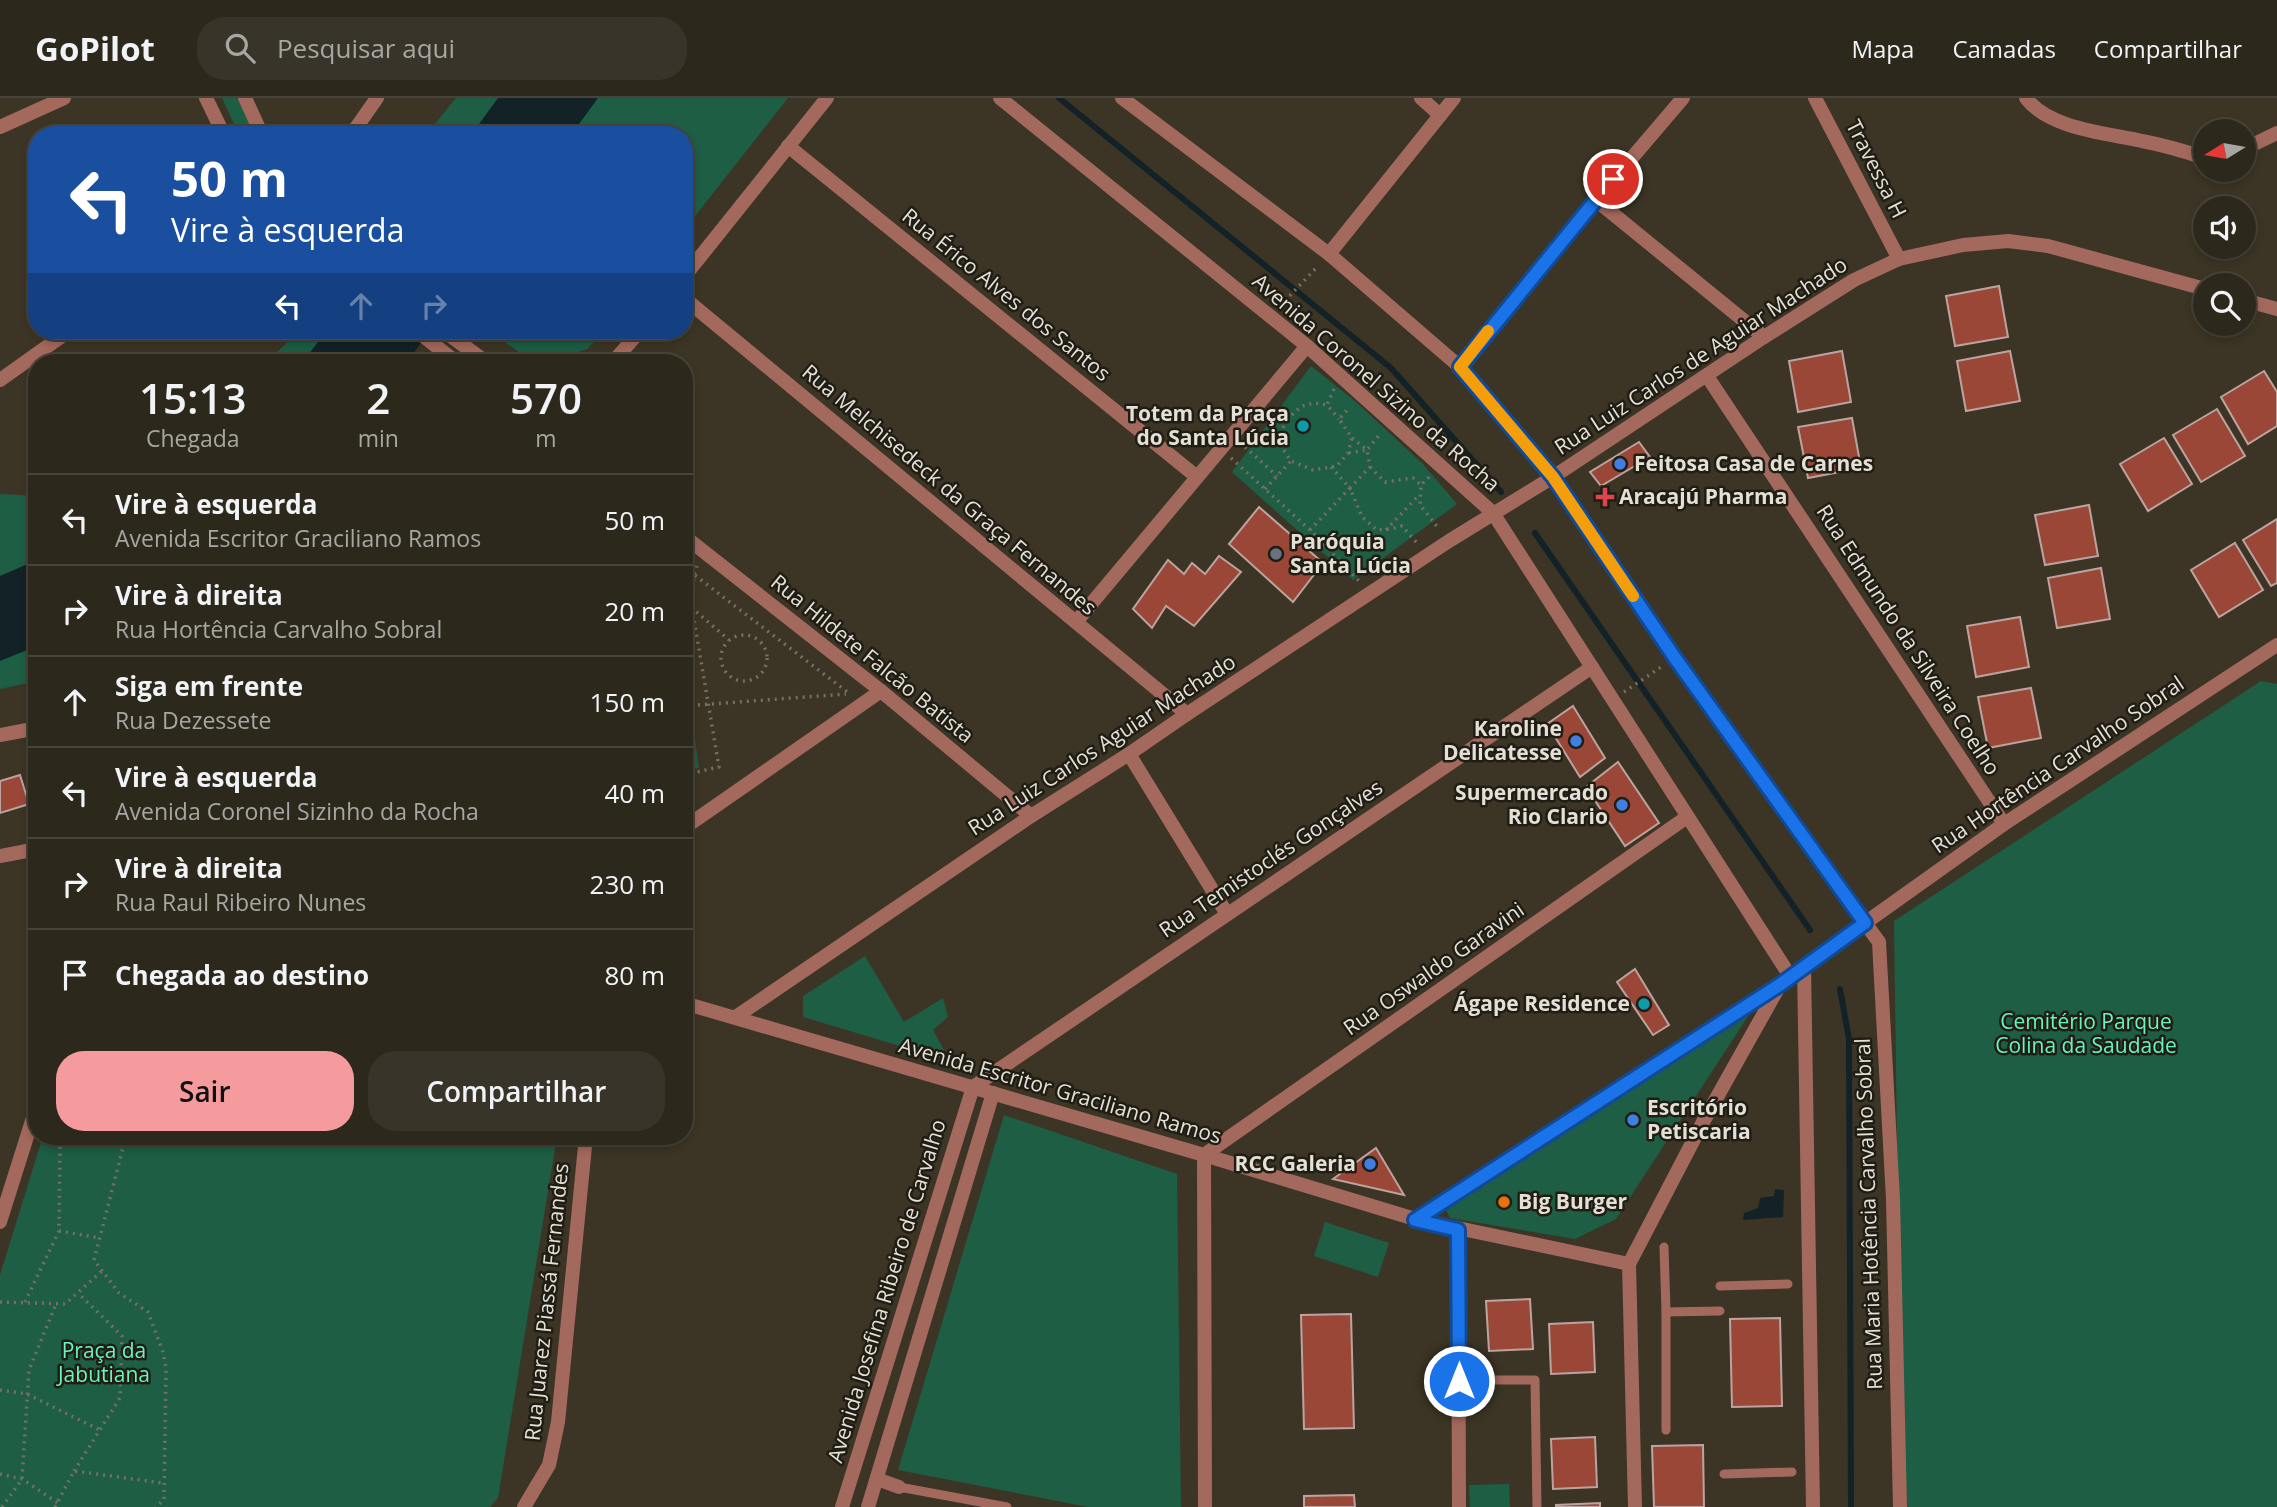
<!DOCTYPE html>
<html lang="pt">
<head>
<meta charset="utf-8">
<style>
	:root { --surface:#2d281c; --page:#393429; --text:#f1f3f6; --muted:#a7a6a3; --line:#48443b; --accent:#f59b9d }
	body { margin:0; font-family:"Open Sans",sans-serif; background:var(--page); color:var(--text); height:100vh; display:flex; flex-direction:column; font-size:26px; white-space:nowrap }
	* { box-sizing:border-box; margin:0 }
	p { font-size:23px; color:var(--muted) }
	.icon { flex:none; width:38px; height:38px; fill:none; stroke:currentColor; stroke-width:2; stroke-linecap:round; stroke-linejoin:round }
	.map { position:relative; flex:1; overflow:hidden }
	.side { position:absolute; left:28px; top:256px; width:665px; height:791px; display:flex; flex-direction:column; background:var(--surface); border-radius:28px; box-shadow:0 4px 10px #0003,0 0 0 2px var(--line) }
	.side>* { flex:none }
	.hud { position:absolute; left:28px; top:28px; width:665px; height:214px; border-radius:28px; box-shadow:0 4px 10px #0003,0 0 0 2px var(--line); background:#1a4fa0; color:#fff; overflow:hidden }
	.needle { width:46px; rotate:259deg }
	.fabs { position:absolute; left:2193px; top:21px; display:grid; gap:14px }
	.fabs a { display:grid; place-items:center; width:63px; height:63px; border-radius:50%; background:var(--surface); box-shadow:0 4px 10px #0003,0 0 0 2px var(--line); font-size:35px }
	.pin { position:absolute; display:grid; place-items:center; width:60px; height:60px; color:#fff; margin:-30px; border:4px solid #fff; border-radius:50%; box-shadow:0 2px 7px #0007 }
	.me { position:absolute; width:77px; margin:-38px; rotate:0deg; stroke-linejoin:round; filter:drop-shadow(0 0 5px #0008) }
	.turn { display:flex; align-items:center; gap:24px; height:147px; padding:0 28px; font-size:32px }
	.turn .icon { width:91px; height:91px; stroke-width:2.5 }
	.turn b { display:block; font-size:49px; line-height:60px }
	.lanes { display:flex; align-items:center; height:66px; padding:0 28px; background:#0003; justify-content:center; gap:35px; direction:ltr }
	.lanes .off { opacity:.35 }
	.eta { display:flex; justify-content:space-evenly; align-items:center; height:119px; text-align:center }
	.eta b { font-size:42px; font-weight:600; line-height:49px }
	.cta { display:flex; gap:14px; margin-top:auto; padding:14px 28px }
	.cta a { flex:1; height:80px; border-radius:28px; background:var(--accent); color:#111; font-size:28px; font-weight:600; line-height:80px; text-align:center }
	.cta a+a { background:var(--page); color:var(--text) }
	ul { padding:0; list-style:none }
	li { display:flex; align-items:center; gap:21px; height:91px; padding:0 28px; border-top:2px solid var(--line) }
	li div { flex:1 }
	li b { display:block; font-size:26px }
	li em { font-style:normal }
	header { display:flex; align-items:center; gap:42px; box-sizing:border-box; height:98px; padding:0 35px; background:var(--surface); border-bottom:2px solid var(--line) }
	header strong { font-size:33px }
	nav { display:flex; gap:38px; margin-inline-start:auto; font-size:24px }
	.search { width:490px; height:63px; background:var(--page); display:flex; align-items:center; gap:18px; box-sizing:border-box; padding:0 24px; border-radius:28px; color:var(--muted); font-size:26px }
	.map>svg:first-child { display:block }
	.green { fill:#1d5e45 }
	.water { fill:#122226 }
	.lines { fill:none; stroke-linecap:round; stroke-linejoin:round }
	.stream { stroke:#122226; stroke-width:6 }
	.building { fill:#9a4738; stroke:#bba49f; stroke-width:2 }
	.path { stroke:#767063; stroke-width:3.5; stroke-dasharray:2 5; stroke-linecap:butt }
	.service { stroke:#a4695d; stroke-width:9 }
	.minor { stroke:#a4695d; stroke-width:14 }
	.tertiary { stroke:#a4695d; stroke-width:14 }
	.route-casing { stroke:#114b97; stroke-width:18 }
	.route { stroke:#1a73e8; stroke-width:12 }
	.slow { stroke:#f59e0b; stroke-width:12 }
	.culture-dot { fill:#0f9aa8; stroke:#201d15; stroke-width:2.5 }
	.shop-dot { fill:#3f7fe0; stroke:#201d15; stroke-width:2.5 }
	.health-dot { fill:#e0444e; stroke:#201d15; stroke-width:2.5 }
	.worship-dot { fill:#6b7280; stroke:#201d15; stroke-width:2.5 }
	.food-dot { fill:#e8710a; stroke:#201d15; stroke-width:2.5 }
	.labels { text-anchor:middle; stroke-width:5; stroke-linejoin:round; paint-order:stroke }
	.street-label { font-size:21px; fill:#e4e0d6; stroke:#201d15 }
	.poi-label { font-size:21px; font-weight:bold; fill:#e4e0d6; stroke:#201d15; text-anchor:end }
	.park-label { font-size:21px; fill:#6af3bd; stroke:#201d15 }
</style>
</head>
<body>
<header>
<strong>GoPilot</strong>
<div class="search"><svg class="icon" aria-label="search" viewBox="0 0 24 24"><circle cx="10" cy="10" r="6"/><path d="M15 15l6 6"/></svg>Pesquisar aqui</div>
<nav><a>Mapa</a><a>Camadas</a><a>Compartilhar</a></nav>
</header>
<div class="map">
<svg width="2277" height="1409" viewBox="0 0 2277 1409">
	<rect width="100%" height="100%" fill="#3c3525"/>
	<g class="green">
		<path d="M222,0H237L255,37H239Z"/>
		<path d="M456,0H788L684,132V37H426Z"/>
		<path d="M299,233H370L414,264H267Z"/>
		<path d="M489,233H605L587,251L555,262L539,264L526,259Z"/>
		<path d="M1311,268L1355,303L1423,366L1457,406L1353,482L1232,374Z"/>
		<path d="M0,396L37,398V583L0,591Z"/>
		<path d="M2261,583L2277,586V1409H1902L1894,823Z"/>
		<path d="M692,620L699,670L684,672V621Z"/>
		<path d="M865,858L904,924L943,900L948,919L933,932L950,963L803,919V898Z"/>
		<path d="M1754,909L1616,1121L1575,1141L1450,1120L1445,1110Z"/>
		<path d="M1004,1017L1177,1076L1181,1409H1088L898,1372Z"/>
		<path d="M43,1038H557L498,1400L490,1409H0V1177Z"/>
		<path d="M1325,1124L1389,1145L1378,1179L1314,1158Z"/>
		<path d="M1509,1386L1510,1409H1470L1469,1387Z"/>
	</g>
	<g class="water">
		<path d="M498,0H598L571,37H471Z"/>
		<path d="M326,233H430L407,264H303Z"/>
		<path d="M37,462V548L0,563V478Z"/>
		<path d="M1775,1091L1784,1092L1783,1119L1743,1122L1744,1115L1758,1110L1760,1100L1774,1098Z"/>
	</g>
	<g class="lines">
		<g class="stream">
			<path d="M1059,0L1391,270L1501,394"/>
			<path d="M1535,435L1810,832"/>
			<path d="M1840,891L1849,941L1851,1409"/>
		</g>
	</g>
	<g class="building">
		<path d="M1999,188L2008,239L1955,248L1946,198Z"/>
		<path d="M1842,253L1851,304L1798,314L1789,263Z"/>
		<path d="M2010,253L2020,303L1966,313L1957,263Z"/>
		<path d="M2264,273L2277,294V328L2248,346L2221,299Z"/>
		<path d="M2217,311L2245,358L2201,384L2173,337Z"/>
		<path d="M1852,320L1861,370L1808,380L1798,329Z"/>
		<path d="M2164,340L2192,386L2148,413L2120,366Z"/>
		<path d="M1639,344L1650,359L1601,388L1590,374Z"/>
		<path d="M2089,407L2098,458L2045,467L2035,417Z"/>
		<path d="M1259,409L1323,465L1293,504L1229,446Z"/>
		<path d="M2277,421V485L2271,488L2243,442Z"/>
		<path d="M2235,445L2263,492L2219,519L2191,472Z"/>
		<path d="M1219,458L1241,474L1194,528L1166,508L1152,530L1133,511L1168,462L1184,476L1192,465L1205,476Z"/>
		<path d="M2101,470L2110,521L2057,530L2048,480Z"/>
		<path d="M2020,519L2029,569L1976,579L1967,528Z"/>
		<path d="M2031,590L2041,640L1988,650L1978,599Z"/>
		<path d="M1573,608L1605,660L1580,679L1547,626Z"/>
		<path d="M1618,664L1659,725L1625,748L1586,689Z"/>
		<path d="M20,677L29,706L0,715V683Z"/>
		<path d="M1635,871L1669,927L1653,937L1617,884Z"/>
		<path d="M1376,1050L1404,1097L1333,1081Z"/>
		<path d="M1530,1201L1533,1251L1489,1253L1486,1203Z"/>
		<path d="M1351,1216L1354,1330L1304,1331L1301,1217Z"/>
		<path d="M1780,1220L1782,1308L1732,1309L1730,1221Z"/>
		<path d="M1593,1224L1595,1274L1551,1276L1549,1226Z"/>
		<path d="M1595,1339L1597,1389L1553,1391L1551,1341Z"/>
		<path d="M1703,1347L1704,1409H1654L1652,1348Z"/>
		<path d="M1354,1397L1355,1409H1304V1398Z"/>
		<path d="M1600,1405V1409H1556V1407Z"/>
	</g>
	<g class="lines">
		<g class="path">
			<path d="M1280,208L1318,168"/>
			<path d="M1334,291L1327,307L1339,321"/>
			<path d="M1274,313L1286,323L1277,342L1291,363L1313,372L1337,368L1348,355L1352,340L1339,321L1350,309"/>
			<path d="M1287,322C1301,307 1306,303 1327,307"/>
			<path d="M1352,340L1367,352L1380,336"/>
			<path d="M1245,349L1277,378"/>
			<path d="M1231,360L1310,432L1359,483"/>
			<path d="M1331,369L1350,390L1370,369L1367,352L1348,355"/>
			<path d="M1370,369L1385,384L1413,380L1421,387"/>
			<path d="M1429,379L1421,387L1420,407L1439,431"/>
			<path d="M1265,391L1291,363"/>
			<path d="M1310,432L1350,390L1362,419L1377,432L1391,431L1402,428L1417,445"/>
			<path d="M1386,432L1419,397"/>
			<path d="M684,469L850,596"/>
			<path d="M684,509L692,510L694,477L697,468"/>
			<circle cx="744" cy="560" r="23"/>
			<path d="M1624,594L1661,569"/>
			<path d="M684,608L846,596"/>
			<path d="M684,677L719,669L692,510L729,542"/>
			<path d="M55,1038L53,1044L80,1038"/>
			<path d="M126,1038L94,1162L119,1195L148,1214L163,1254L166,1270L164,1402L155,1409"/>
			<path d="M59,1133L100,1140"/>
			<path d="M0,1204L65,1206L102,1173"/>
			<path d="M25,1204L59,1133L60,1043"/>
			<path d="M0,1292L27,1296L100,1332"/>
			<path d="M74,1373L120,1300L122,1238L78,1195"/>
			<path d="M0,1376L22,1381L58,1405"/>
			<path d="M2,1409L22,1381L29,1272L56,1206"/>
			<path d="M55,1409L74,1373L163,1385"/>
		</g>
		<g class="service">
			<path d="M1664,1149L1666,1214L1720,1213"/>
			<path d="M1720,1188L1788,1186"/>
			<path d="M1474,1282H1535L1537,1409"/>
			<path d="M1666,1332V1214"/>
			<path d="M1724,1376L1792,1374"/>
			<path d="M899,1389L1007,1409"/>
		</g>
		<g class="minor">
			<path d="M1421,0L1440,17"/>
			<path d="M1815,0L1899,161"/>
			<path d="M2026,0C2049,31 2107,35 2142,43C2163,47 2184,53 2205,60"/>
			<path d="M0,29L64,0"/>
			<path d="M351,37L377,0"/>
			<path d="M788,48L1197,379"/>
			<path d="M2244,51L2277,35"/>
			<path d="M1596,102L1764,239"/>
			<path d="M684,200L1187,616"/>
			<path d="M2244,202L2277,211"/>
			<path d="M1460,269L1596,102L1683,0"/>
			<path d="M1707,278L2004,726"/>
			<path d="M0,282L69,233"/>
			<path d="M684,438L881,593L1031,718"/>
			<path d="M1076,524L1307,248"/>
			<path d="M0,637L37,630"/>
			<path d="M1129,656L1227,816"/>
			<path d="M684,730L881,593"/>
			<path d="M1804,868L1813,1409"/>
			<path d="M737,918L1031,718L1129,656L1187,616L1449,443L1553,379L1764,239L1854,182L1899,161L1963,147L2008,143L2048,148L2205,191"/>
			<path d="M1415,1121L1781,885"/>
			<path d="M0,1124L37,1007"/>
			<path d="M1458,1132L1459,1409"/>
			<path d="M1629,1166L1635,1409"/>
			<path d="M1459,1283L1474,1282"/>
			<path d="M877,1381L899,1389"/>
			<path d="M524,1409L549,1367L558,1324L586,1038"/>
			<path d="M842,1409L973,989L1592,569"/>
			<path d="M868,1409L993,995"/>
			<path d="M1205,1409L1204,1057L1687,719"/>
			<path d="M1900,1409L1893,1101L1879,844L1865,825L2004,726L2277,547"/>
		</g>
		<g class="tertiary">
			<path d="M206,0L224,37"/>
			<path d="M245,0L262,37"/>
			<path d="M1000,0L1307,248L1493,415L1790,878"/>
			<path d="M1329,156L1454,0"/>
			<path d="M684,179L827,0"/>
			<path d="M417,233L456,264"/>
			<path d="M444,233L486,264"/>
			<path d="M613,264L640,233"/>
			<path d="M0,758L37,751"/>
			<path d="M684,905L1204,1057L1415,1121L1629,1166L1703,1024L1781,885L1865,825L1675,560L1553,379L1460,269L1329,156L1122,0"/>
		</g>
	</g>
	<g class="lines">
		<g class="route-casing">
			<path id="route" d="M1459,1283L1458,1132L1415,1122L1781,886L1865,825L1675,560L1553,379L1460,269L1613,81"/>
		</g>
		<use href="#route" class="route"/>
		<path class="slow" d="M1488,233L1460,269L1553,379L1633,498"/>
	</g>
	<g class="culture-dot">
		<circle cx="1303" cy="328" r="7"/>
		<circle cx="1644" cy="906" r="7"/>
	</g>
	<g class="shop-dot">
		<circle cx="1620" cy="366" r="7"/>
		<circle cx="1576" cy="643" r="7"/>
		<circle cx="1622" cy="707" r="7"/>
		<circle cx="1633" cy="1022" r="7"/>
		<circle cx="1370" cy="1066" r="7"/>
	</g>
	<path class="health-dot" d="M1601.5 388.5h7v7h7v7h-7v7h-7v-7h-7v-7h7z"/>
	<circle class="worship-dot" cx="1276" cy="456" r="7"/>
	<circle class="food-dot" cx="1504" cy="1104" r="7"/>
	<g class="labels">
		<g class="street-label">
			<text transform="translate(1876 71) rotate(63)" y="7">Travessa H</text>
			<text transform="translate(1006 197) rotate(39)" y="7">Rua Érico Alves dos Santos</text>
			<text transform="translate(1701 258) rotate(-33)" y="7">Rua Luiz Carlos de Aguiar Machado</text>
			<text transform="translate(1376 285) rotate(41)" y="7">Avenida Coronel Sizino da Rocha</text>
			<text transform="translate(949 392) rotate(40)" y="7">Rua Melchisedeck da Graça Fernandes</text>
			<text transform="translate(1908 542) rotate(57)" y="7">Rua Edmundo da Silveira Coelho</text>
			<text transform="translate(872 561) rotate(39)" y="7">Rua Hildete Falcão Batista</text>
			<text transform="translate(1102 647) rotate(-33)" y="7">Rua Luiz Carlos Aguiar Machado</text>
			<text transform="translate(2058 667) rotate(-34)" y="7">Rua Hortência Carvalho Sobral</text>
			<text transform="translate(1271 761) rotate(-34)" y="7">Rua Temistoclés Gonçalves</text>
			<text transform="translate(1434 871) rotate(-35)" y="7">Rua Oswaldo Garavini</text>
			<text transform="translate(1060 993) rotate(16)" y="7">Avenida Escritor Graciliano Ramos</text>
			<text transform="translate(1869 1116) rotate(-92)" y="7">Rua Maria Hotência Carvalho Sobral</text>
			<text transform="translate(887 1193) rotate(-73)" y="7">Avenida Josefina Ribeiro de Carvalho</text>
			<text transform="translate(547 1204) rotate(-84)" y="7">Rua Juarez Piassá Fernandes</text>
		</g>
		<g class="poi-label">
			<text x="1289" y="323">Totem da Praça<tspan x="1289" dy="24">do Santa Lúcia</tspan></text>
			<text x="1634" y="373" text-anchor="start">Feitosa Casa de Carnes</text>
			<text x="1619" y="406" text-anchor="start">Aracajú Pharma</text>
			<text x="1290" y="451" text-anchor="start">Paróquia<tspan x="1290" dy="24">Santa Lúcia</tspan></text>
			<text x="1562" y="638">Karoline<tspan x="1562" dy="24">Delicatesse</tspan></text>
			<text x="1608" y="702">Supermercado<tspan x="1608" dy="24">Rio Clario</tspan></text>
			<text x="1630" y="913">Ágape Residence</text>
			<text x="1647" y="1017" text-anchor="start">Escritório<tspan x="1647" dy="24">Petiscaria</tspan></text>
			<text x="1356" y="1073">RCC Galeria</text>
			<text x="1518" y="1111" text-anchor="start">Big Burger</text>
		</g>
		<g class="park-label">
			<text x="2086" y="931">Cemitério Parque<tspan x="2086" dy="24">Colina da Saudade</tspan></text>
			<text x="104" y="1260">Praça da<tspan x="104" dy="24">Jabutiana</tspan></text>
		</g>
	</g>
</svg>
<div class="fabs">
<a><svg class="needle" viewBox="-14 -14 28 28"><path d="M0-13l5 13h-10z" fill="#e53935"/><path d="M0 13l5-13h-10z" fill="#a7a6a3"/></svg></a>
<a><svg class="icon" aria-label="sound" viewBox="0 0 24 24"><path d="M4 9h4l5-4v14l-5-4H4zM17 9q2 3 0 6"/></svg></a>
<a><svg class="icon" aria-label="search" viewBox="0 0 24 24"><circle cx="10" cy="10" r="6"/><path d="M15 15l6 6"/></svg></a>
</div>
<div class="pin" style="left:1613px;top:81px;background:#d93025"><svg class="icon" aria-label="arrive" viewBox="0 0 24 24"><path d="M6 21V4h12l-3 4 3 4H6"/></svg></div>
<svg class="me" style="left:1459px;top:1283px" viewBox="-20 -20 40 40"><circle r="17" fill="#1a73e8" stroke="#fff" stroke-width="3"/><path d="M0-11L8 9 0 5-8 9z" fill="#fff"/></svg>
<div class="hud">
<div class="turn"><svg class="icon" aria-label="left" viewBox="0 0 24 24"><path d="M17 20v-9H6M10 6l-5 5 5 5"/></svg><div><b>50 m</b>Vire à esquerda</div></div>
<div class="lanes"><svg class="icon" aria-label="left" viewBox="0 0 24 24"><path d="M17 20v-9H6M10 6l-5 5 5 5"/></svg><svg class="icon off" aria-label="ahead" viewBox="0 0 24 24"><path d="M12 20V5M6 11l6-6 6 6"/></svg><svg class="icon off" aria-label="right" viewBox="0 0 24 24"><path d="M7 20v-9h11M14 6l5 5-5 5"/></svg></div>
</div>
<section class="side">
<div class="eta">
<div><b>15:13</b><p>Chegada</p></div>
<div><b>2</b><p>min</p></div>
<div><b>570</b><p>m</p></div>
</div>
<ul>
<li><svg class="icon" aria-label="left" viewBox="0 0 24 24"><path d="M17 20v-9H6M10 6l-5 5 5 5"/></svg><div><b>Vire à esquerda</b><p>Avenida Escritor Graciliano Ramos</p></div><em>50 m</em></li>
<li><svg class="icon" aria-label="right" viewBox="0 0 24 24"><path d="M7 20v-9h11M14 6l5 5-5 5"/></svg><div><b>Vire à direita</b><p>Rua Hortência Carvalho Sobral</p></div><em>20 m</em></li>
<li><svg class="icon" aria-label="ahead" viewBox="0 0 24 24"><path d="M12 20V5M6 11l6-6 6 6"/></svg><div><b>Siga em frente</b><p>Rua Dezessete</p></div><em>150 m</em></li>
<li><svg class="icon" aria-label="left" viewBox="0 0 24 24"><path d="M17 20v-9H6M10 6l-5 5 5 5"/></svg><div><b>Vire à esquerda</b><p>Avenida Coronel Sizinho da Rocha</p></div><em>40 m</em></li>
<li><svg class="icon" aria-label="right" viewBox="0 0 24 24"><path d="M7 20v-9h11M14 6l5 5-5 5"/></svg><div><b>Vire à direita</b><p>Rua Raul Ribeiro Nunes</p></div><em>230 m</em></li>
<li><svg class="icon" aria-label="arrive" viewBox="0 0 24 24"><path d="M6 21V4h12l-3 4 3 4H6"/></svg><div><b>Chegada ao destino</b></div><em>80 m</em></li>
</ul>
<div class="cta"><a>Sair</a><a>Compartilhar</a></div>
</section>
</div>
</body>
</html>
